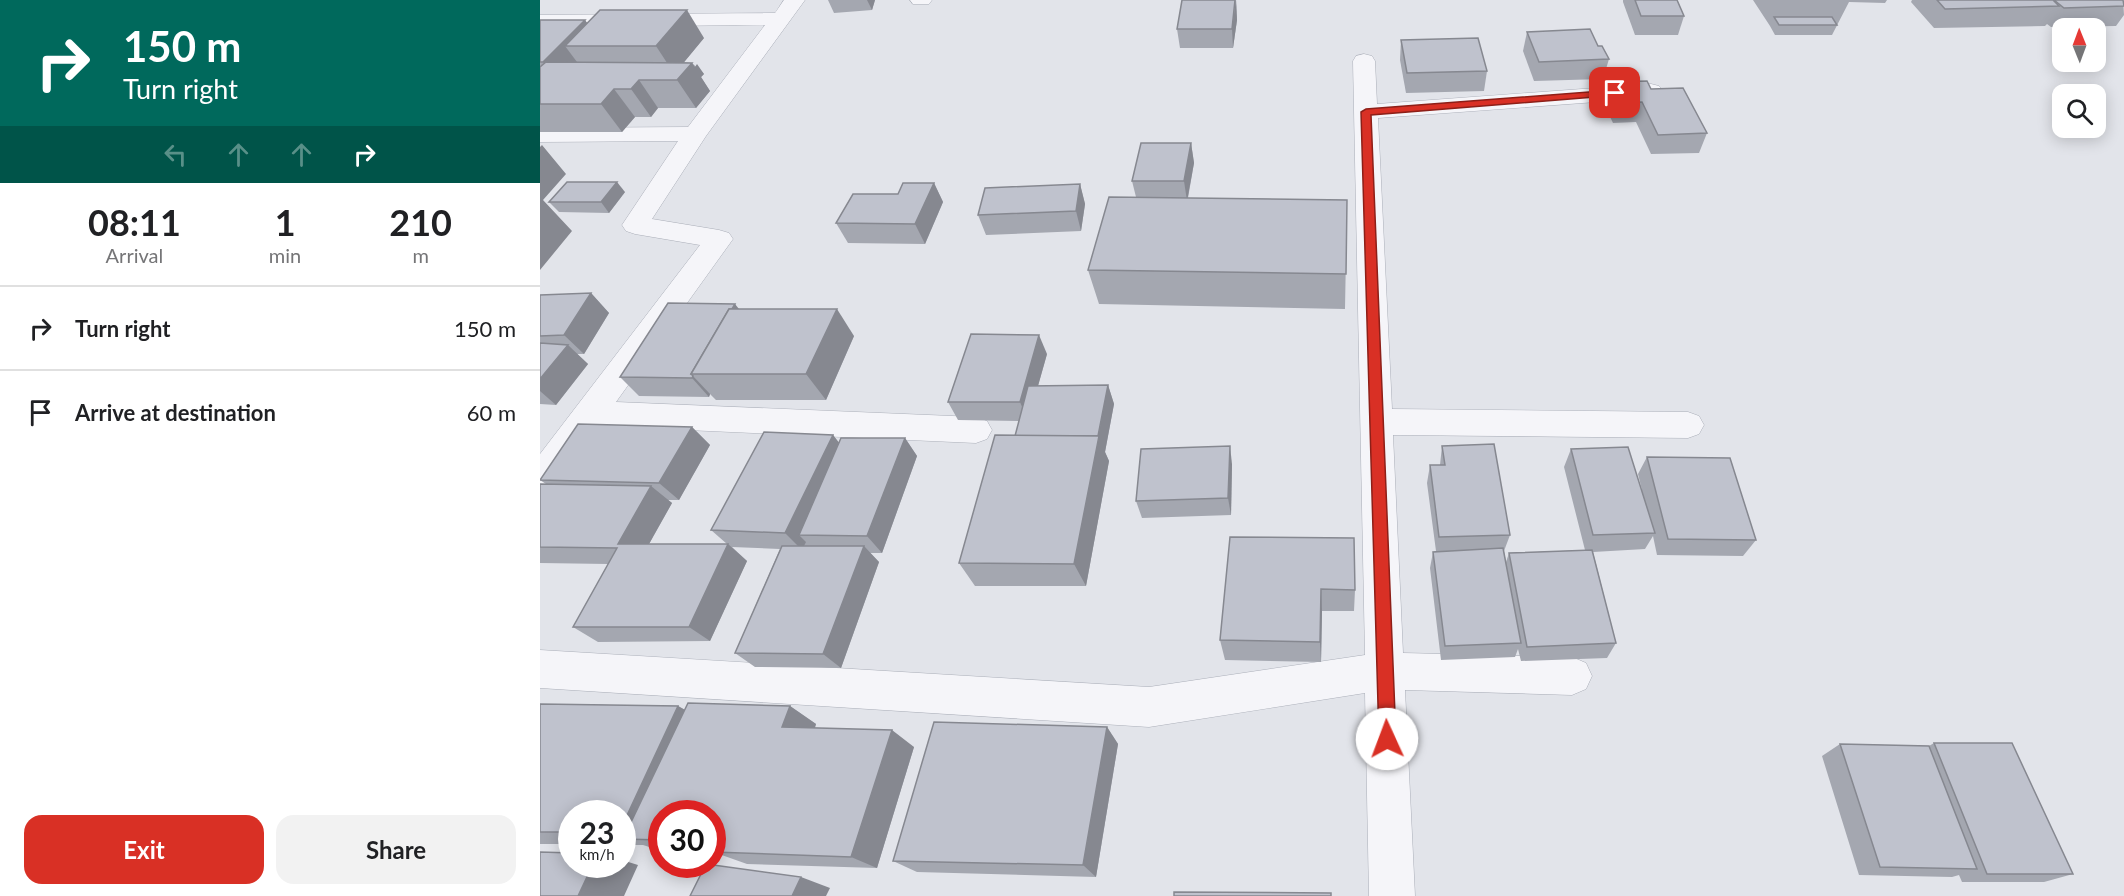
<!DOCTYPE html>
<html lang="en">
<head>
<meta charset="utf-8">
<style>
	:root { --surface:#fff; --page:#f2f2f2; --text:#202124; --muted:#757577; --line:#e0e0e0; --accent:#d93025 }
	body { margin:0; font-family:Lato,sans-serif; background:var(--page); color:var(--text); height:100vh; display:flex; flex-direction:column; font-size:22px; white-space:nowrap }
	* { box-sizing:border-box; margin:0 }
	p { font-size:20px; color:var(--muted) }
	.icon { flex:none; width:33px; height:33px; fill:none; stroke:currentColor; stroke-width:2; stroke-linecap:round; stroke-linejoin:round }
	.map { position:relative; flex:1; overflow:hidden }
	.drawer { display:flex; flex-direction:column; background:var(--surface); width:540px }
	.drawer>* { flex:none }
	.guide { background:#00695c; color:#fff; overflow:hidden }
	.needle { width:39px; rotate:359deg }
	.buttons { position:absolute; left:1512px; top:18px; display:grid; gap:12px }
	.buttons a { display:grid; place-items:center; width:54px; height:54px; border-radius:12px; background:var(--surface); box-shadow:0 3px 15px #0003; font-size:30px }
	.speed { position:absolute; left:18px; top:800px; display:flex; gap:12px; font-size:30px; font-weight:700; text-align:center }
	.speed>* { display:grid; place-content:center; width:78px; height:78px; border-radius:50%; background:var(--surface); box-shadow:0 3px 15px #0003; line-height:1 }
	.speed small { font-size:15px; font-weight:400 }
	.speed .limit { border:9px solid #d22; background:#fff; color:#111 }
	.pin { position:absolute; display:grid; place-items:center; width:51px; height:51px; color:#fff; margin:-26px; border-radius:12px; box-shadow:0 3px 9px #0006 }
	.me { position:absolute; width:66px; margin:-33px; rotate:358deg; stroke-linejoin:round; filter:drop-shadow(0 0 4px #0008) }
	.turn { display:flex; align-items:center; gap:21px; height:126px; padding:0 24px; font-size:27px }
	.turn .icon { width:78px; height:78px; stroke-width:2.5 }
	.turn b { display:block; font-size:42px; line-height:51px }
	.lanes { display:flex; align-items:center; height:57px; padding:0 24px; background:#0003; justify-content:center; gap:30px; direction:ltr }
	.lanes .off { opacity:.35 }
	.eta { display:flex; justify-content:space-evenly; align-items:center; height:102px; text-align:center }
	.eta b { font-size:36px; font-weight:700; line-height:42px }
	.action { display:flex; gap:12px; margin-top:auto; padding:12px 24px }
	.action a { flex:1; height:69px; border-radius:18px; background:var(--accent); color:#fff; font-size:24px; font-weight:700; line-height:69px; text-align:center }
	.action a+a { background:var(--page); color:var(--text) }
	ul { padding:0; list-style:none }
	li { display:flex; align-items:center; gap:18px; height:84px; padding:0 24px; border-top:2px solid var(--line) }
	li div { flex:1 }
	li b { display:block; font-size:22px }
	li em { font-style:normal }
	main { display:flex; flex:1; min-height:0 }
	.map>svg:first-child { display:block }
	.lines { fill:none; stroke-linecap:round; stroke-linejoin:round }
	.minor-casing { stroke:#aaaeb8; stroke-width:1 }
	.minor { fill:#f5f5f9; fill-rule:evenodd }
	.wall { fill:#a4a7b0 }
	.shaded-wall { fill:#868890 }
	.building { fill:#bfc2cd; stroke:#868890; stroke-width:1.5 }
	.route { fill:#d93025; stroke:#8d1f18; stroke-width:1.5 }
</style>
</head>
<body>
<main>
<section class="drawer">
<div class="guide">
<div class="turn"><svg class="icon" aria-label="right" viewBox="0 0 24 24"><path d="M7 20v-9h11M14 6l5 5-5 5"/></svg><div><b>150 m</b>Turn right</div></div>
<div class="lanes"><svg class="icon off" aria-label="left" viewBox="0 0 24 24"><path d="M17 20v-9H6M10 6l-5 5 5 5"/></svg><svg class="icon off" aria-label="ahead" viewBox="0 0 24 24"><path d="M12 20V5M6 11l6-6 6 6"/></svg><svg class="icon off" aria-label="ahead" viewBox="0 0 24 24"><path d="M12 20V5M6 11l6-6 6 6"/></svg><svg class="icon" aria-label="right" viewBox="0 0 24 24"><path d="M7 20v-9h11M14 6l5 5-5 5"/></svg></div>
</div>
<div class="eta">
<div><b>08:11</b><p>Arrival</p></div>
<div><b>1</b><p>min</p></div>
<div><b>210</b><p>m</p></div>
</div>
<ul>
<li><svg class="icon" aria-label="right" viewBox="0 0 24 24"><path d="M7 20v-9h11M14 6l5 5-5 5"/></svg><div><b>Turn right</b></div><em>150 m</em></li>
<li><svg class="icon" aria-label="arrive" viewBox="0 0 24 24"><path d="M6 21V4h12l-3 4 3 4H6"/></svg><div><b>Arrive at destination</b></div><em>60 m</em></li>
</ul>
<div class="action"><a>Exit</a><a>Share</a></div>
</section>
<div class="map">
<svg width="1584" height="896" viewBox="0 0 1584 896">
	<rect width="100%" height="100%" fill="#e2e4ea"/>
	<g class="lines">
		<g class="minor-casing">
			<g id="minor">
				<path d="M244,0H265L166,136L112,219L179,230L189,233L193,239L76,402L436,417L447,421L452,430L447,439L436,443L58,426L12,490L0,494V454L160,245L95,234L86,231L82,225L138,141L0,142V128L148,127L225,25L0,27V15L235,13Z"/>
				<path d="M370,0H392L389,4H373Z"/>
				<path d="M824,54L832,56L835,61L837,104L1111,84L1119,86L1123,91L1119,96L1111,98L838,118L852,409L1148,412L1159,416L1164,425L1159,434L1148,438L853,435L863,653L1032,657L1046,663L1052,676L1046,689L1032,695L865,690L875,896H829L825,693L609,727L0,688V650L609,687L825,655L813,61L816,56Z"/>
			</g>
		</g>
		<use href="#minor" class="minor"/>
	</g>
	<g class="wall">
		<path d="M288,0H335L332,10L294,13Z"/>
		<path d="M696,0L697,20L693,48H640L637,29Z"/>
		<path d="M1083,0H1137L1144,16L1138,35H1095L1083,2Z"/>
		<path d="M1213,0H1347L1345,3L1309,2L1292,35H1235L1230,26Z"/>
		<path d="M1372,0H1583L1584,15L1576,26L1511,27L1507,24L1505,26L1394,28L1371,2Z"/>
		<path d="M0,20H45L47,23L164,38L144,62L152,63L164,74L161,77L170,91L156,108H118L111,117H95L82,132H0Z"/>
		<path d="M987,32L1069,59L1063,79L994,81L983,51Z"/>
		<path d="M861,40L947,71L944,91L866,93L860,60Z"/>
		<path d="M1069,82L1111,89L1167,133L1159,153L1111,154L1096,122L1073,123L1063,102Z"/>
		<path d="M651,143L654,163L648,198L807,200L805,309L559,304L548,270L596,197L592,181Z"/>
		<path d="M394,183L403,202L385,244L308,243L296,223L358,194Z"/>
		<path d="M540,184L545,204L541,231L446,235L438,215Z"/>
		<path d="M85,192L69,213L19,212L9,202Z"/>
		<path d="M51,293L69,313L44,354H37L48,364L16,405L0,404V295Z"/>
		<path d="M199,309L314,336L286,400H176L170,394L169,397L99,396L80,377Z"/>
		<path d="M507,354L498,386L568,385L574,404L565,452L569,461L546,586H435L419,563L475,436L479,421L418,420L408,402Z"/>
		<path d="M152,427L170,445L139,500H128L132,503L109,544H187L171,530L293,435L299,443L365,438L377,456L342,553H330L339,562L301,668L215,667L195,653L240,549L192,547L207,561L170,641L58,642L33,627L68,564L0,563V484H6L0,480Z"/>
		<path d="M902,446L970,535L964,551L966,562L969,553L1045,550L1024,467L1031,449L1102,490L1098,474L1107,457L1216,540L1203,556L1117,555L1113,536L1105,549L1053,552L1076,643L1067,658L981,661L978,649L975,657L901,660L890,568L893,552L896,551L887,483L890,465H900Z"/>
		<path d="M692,464L691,515L602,518L596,501Z"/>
		<path d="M690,537L815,590L814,611H782L781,662L685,660L680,640Z"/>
		<path d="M0,704L138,706L145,710L250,706L276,724L275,728L374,747L337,868L207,864L176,853H172V813H122V851L103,845H82V813H32V844H0Z"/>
		<path d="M567,727L578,744L556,877L377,872L353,861Z"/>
		<path d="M1394,743L1533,874L1504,882H1422L1419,875L1412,877L1319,875L1282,756L1300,744L1389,746Z"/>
	</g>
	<g class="shaded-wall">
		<path d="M327,0H335L332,10Z"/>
		<path d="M696,0L697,20L693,48L692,29Z"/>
		<path d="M147,10L164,38L136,72H133L116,46Z"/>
		<path d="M45,20L59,40L25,46L37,62L18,82L3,62Z"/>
		<path d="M152,63L155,67L157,64L164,74L161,77L170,91L156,108L137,80Z"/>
		<path d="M99,80L118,108L111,117L91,89Z"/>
		<path d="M74,89L95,117L82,132L61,104Z"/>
		<path d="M651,143L654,163L647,201L644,181Z"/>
		<path d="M2,145L26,174L3,200L32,231L0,270V147Z"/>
		<path d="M77,182L85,192L69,213L61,202Z"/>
		<path d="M394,183L403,202L385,244L375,224Z"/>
		<path d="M540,184L545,204L541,231L536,211Z"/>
		<path d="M51,293L69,313L44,354L24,335Z"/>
		<path d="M195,304L210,323L154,374Z"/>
		<path d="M297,309L314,336L286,400L266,374Z"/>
		<path d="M499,335L507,354L488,421L480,402Z"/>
		<path d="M28,345L48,364L16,405L0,391V379Z"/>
		<path d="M153,376L170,394L169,397L152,378Z"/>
		<path d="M568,385L574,404L565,452L569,461L546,586L534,564Z"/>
		<path d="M152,427L170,445L139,500L119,483Z"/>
		<path d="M293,435L307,453L259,535L266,542L262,550L245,533Z"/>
		<path d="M365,438L377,456L342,553L327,536Z"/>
		<path d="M690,446L692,464L691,515L688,498Z"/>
		<path d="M111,486L132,503L100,560L78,544Z"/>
		<path d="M188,544L207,561L170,641L149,627Z"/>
		<path d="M324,546L339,562L301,668L283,654Z"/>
		<path d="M781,589L782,611L781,662L780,642Z"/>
		<path d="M138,706L170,724L98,839L82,834V826Z"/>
		<path d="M250,706L276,724L269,744L242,727Z"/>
		<path d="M567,727L578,744L556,877L543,865Z"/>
		<path d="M352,730L374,747L337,868L311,857Z"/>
		<path d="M82,860L98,865L84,896H38L53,864H82Z"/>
		<path d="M261,877L290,888L286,896H252Z"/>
	</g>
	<g class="building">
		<path d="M642,0H695L692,29H637Z"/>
		<path d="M1095,0H1137L1144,16H1101Z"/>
		<path d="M1397,0H1513L1519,6L1405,9Z"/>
		<path d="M1514,0H1583L1584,6L1524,8Z"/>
		<path d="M60,10H147L116,46H25Z"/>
		<path d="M1234,17H1292L1297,25H1239Z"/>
		<path d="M0,20H45L3,62H0Z"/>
		<path d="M1050,29L1058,46H1062L1069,59L999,62L987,32Z"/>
		<path d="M938,38L947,71L867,73L861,40Z"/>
		<path d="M6,62L152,63L137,80H99L91,89H74L61,104H0V67Z"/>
		<path d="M1107,81L1111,89L1143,88L1167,133L1118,135L1102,102L1078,103L1069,82Z"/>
		<path d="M601,143H651L644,181H592Z"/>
		<path d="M27,182H77L61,202H9Z"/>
		<path d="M363,183H394L375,224L296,223L313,194H358Z"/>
		<path d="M540,184L536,211L438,215L445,188Z"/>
		<path d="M569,197L807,200L806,274L548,270Z"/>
		<path d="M51,293L24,335L0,336V295Z"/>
		<path d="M128,303L195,304L192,309H189L151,374L153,376L152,378L80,377Z"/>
		<path d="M189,309H297L266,374H151Z"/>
		<path d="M431,334L499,335L480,402H408Z"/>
		<path d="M0,343L28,345L0,379Z"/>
		<path d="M568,385L558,436H475L488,386Z"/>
		<path d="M38,424L152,427L119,483L0,480Z"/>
		<path d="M224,432L293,435L245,533L171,530Z"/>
		<path d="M455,435L559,436L534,564L419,563Z"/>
		<path d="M301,438H365L327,536L259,535Z"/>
		<path d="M954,444L970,535L899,537L890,465H905L902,446Z"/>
		<path d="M690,446L688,498L596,501L601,449Z"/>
		<path d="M1088,447L1115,533L1053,535L1031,449Z"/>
		<path d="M1107,457L1190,458L1216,540L1128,539Z"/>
		<path d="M0,484L111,486L78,544H188L149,627H33L77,548L0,547Z"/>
		<path d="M690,537L814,538L815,590L781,589L780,642L680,640Z"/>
		<path d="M242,546H324L283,654L195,653Z"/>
		<path d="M963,548L981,643L905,646L893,552Z"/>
		<path d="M1052,550L1076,643L987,647L969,553Z"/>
		<path d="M148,703L250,706L242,727L352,730L311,857L173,852L178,842H172V813H122V840L83,839Z"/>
		<path d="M0,704L138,706L82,826V813H32V832H0Z"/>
		<path d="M394,722L567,727L543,865L353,861Z"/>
		<path d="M1394,743H1472L1533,874H1447Z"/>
		<path d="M1300,744L1389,746L1437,869L1340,867Z"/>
		<path d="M0,852L32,853V864H53L38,896H0Z"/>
		<path d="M166,864L261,877L252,896H150Z"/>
		<path d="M634,892L791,893V896H634Z"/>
	</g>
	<path class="route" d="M1075,90L1079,91V95L831,115L856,739L853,745L847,747L841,745L839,739L821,112L826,109Z"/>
</svg>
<div class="buttons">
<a><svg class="needle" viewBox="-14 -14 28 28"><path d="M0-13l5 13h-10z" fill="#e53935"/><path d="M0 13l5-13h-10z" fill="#757577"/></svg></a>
<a><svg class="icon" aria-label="search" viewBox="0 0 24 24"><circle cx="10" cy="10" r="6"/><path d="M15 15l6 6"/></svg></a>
</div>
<div class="speed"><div>23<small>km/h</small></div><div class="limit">30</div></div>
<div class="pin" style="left:1075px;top:93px;background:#d93025"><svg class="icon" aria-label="arrive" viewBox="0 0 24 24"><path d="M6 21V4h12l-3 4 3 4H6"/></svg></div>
<svg class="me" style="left:847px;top:739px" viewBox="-20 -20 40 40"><circle r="19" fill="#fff"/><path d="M0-13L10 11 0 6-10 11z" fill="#d93025"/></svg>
</div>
</main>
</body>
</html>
